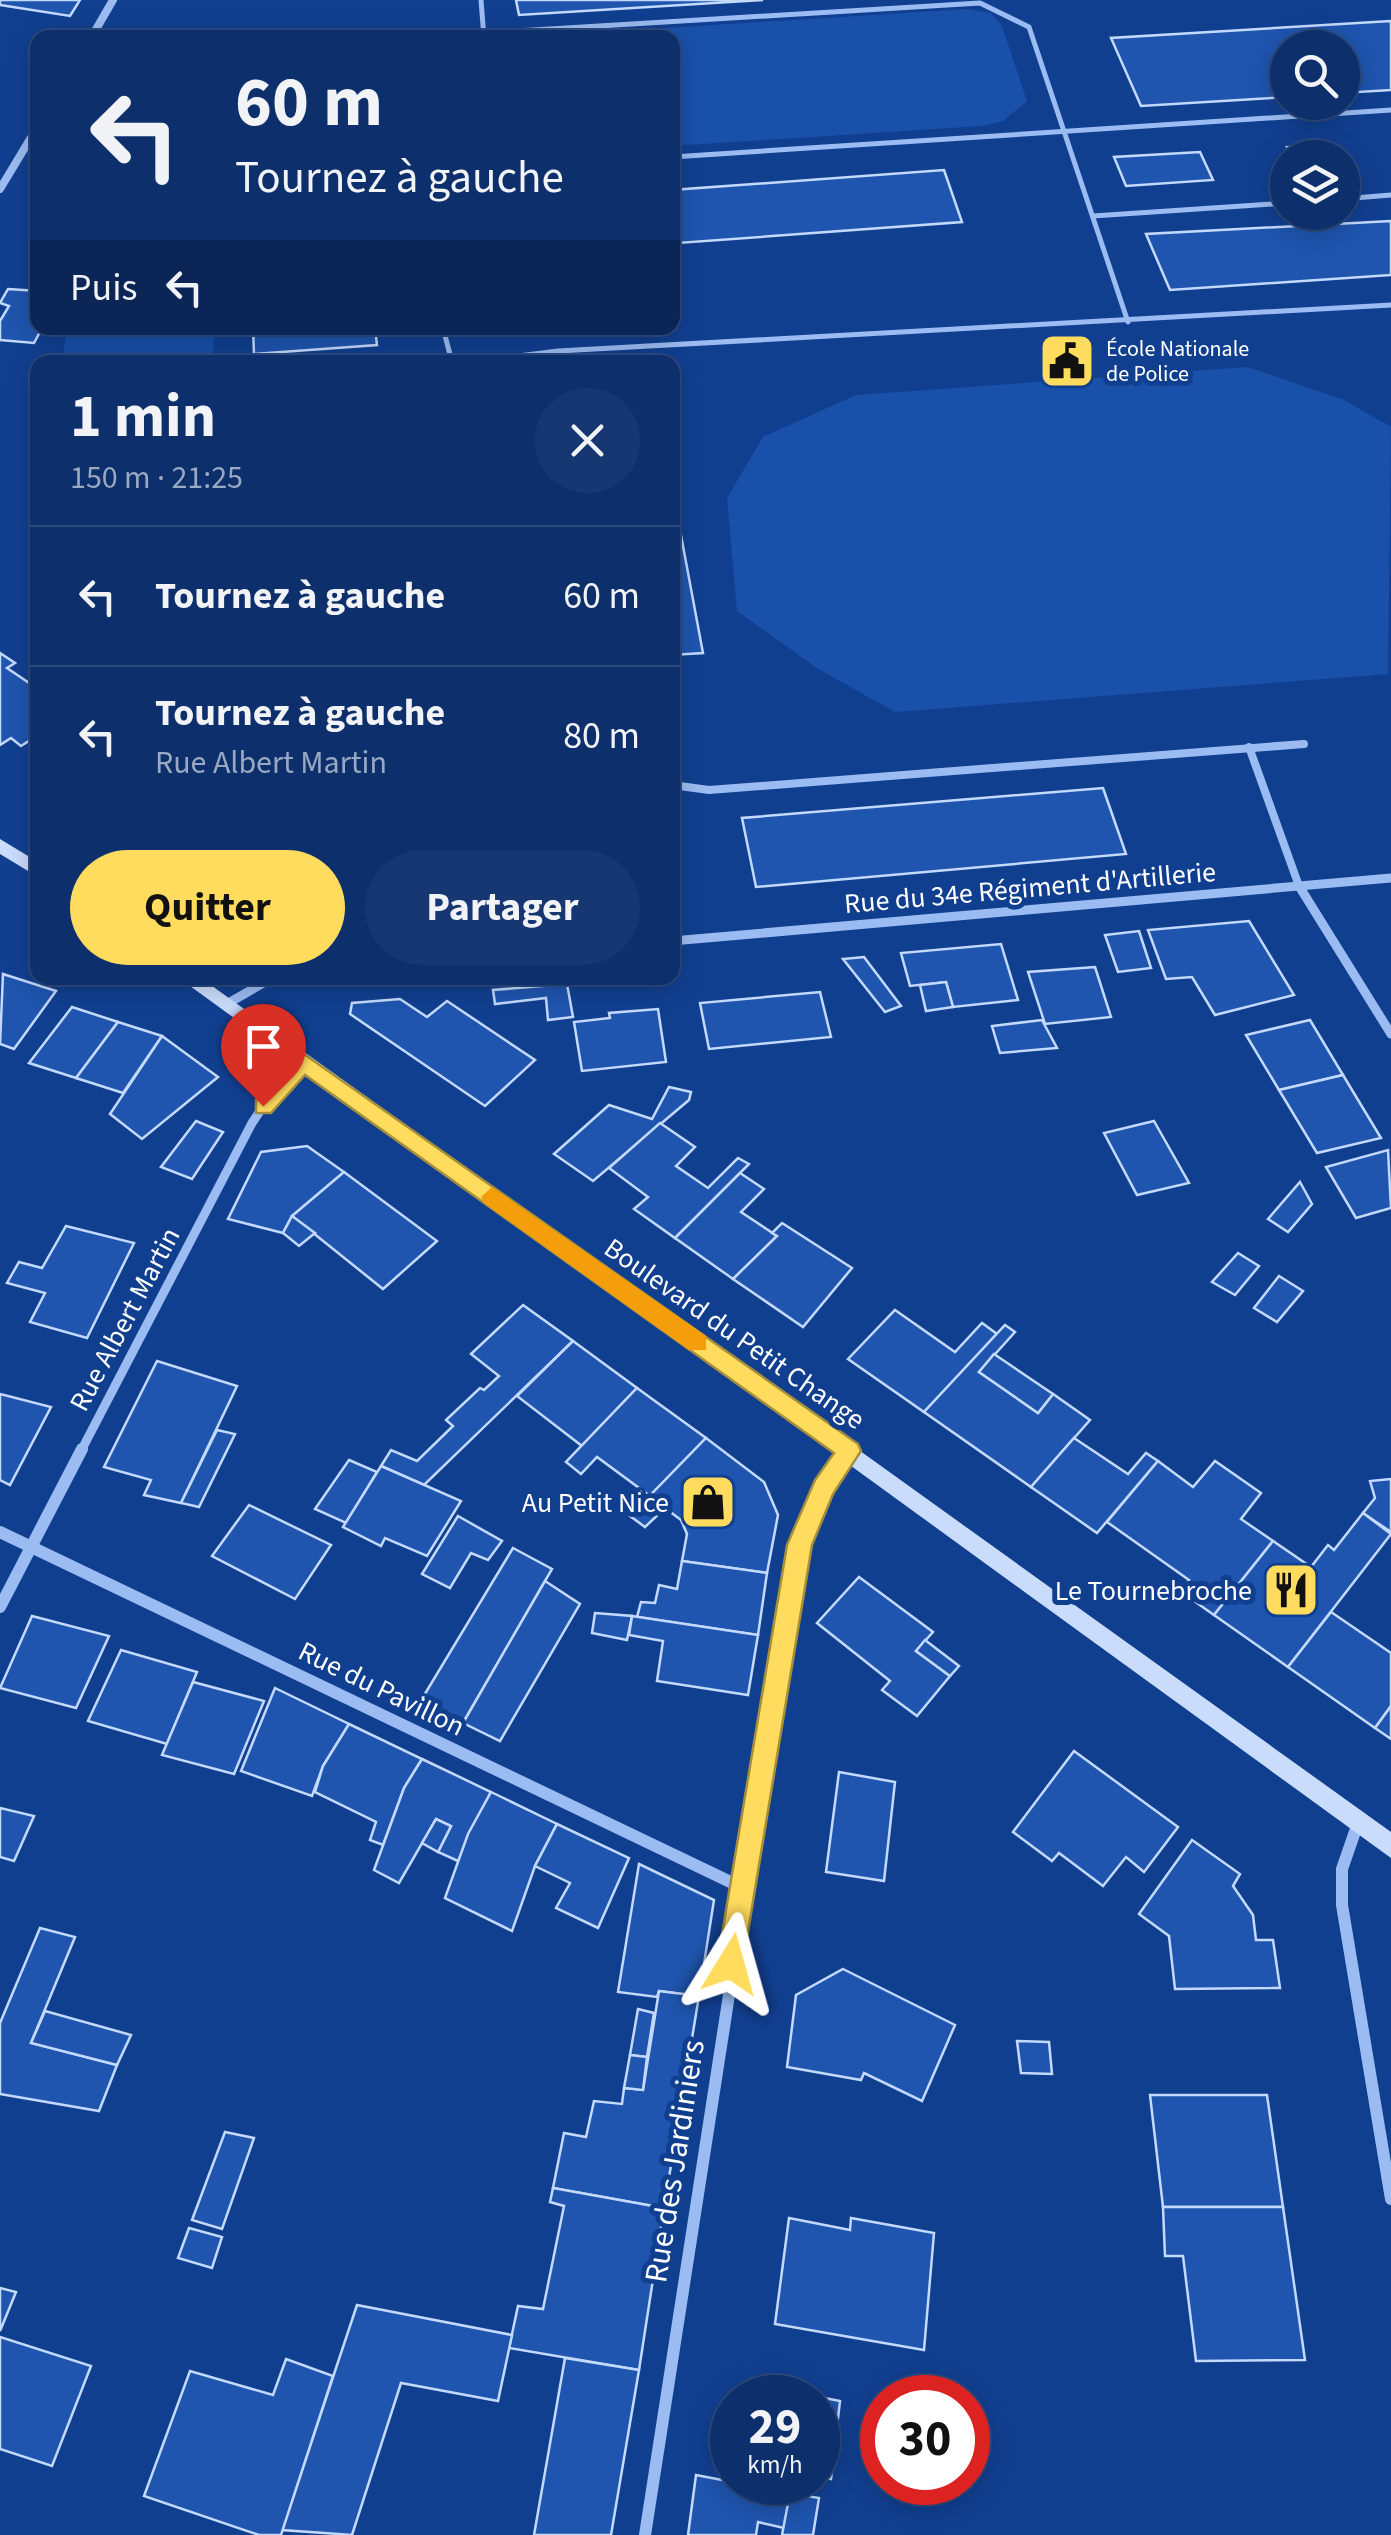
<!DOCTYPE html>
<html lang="fr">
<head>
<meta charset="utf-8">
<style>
	:root { --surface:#0d2f6c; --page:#163772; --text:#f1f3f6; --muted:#9aa9c2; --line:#2d4a7f; --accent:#ffdc5d }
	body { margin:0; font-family:"Source Sans 3",sans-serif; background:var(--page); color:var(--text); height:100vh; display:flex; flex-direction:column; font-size:38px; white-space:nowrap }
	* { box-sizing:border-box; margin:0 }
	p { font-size:32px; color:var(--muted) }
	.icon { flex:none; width:55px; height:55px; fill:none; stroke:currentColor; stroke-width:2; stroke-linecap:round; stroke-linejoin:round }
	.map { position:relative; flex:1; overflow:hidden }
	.details { position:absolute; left:30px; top:355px; width:650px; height:630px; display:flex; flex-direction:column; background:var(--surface); border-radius:20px; box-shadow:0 5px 25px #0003,0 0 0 2px var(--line) }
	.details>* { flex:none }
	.banner { position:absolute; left:30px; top:30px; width:650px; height:305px; border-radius:20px; box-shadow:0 5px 25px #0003,0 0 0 2px var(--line); background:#0d2f6c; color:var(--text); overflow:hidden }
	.controls { position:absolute; left:1270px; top:30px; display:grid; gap:20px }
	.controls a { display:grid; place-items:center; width:90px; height:90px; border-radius:50%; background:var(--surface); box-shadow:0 5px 25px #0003,0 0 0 2px var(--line); font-size:50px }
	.speed { position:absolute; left:710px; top:2375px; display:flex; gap:20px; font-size:50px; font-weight:700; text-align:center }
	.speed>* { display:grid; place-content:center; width:130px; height:130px; border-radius:50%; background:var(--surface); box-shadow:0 5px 25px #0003,0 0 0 2px var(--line); line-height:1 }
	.speed small { font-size:25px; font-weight:400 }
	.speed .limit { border:15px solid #d22; background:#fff; color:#111 }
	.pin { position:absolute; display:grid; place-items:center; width:85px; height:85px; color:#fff; margin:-102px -42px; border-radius:50% 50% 50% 0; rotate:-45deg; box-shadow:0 0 10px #0007 }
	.pin .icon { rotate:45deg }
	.me { position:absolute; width:110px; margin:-55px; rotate:8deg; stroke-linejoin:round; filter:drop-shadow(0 0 8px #0008) }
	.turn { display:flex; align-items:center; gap:35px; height:210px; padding:0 40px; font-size:45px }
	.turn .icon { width:130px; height:130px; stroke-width:2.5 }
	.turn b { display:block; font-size:70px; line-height:85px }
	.then { display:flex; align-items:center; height:95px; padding:0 40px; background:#0003; gap:20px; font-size:38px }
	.round { display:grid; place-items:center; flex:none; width:105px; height:105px; border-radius:52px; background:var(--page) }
	.overview { display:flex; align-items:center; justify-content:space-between; height:170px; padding:0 40px }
	h1 { font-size:60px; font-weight:700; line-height:75px }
	.primary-button { display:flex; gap:20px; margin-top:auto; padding:20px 40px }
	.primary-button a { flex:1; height:115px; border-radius:60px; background:var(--accent); color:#111; font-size:40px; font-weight:700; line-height:115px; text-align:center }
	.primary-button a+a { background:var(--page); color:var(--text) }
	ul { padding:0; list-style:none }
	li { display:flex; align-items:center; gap:30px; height:140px; padding:0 40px; border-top:2px solid var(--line) }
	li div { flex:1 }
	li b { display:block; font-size:38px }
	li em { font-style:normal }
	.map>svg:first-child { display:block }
	.green { fill:#1950aa }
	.building { fill:#1f55af; stroke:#c3d9fd; stroke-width:2.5 }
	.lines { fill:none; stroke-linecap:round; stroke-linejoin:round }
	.lane-far1 { stroke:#9bbcf2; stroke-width:5 }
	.lane { stroke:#9bbcf2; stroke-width:8 }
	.street-far2 { stroke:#9bbcf2; stroke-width:8 }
	.street-far1 { stroke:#9bbcf2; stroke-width:9 }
	.street { stroke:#9bbcf2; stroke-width:12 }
	.secondary { fill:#cadcfc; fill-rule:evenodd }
	.route { fill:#ffdc5d; stroke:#a68f3c; stroke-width:2.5 }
	.slow { fill:#f59e0b }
	.labels { text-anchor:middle; stroke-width:10; stroke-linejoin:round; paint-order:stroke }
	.far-poi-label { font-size:22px; fill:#fff; stroke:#113f90; text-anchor:start }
	.street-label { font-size:28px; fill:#fff; stroke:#113f90 }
	.poi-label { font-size:28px; fill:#fff; stroke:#113f90; text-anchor:end }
	.near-street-label { font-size:32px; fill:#fff; stroke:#113f90 }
</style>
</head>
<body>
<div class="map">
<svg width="1391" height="2535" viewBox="0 0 1391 2535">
	<rect width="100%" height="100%" fill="#113f90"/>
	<g class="green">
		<path d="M968,9L991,13L1002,26L1027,101L1003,121L982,126L673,146L672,38L523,37Z"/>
		<path d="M67,328H215L212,362H62Z"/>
		<path d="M1248,367L1344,400L1391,427L1388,674L895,712L817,668L737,611L727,498L763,437L856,395Z"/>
	</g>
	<g class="building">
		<path d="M0,0H80L70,16L0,5Z"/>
		<path d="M516,0H763L519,15Z"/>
		<path d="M1391,21V90L1342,93V48H1288V97L1141,106L1111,38Z"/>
		<path d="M1311,145L1317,158H1292L1287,147Z"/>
		<path d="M1200,152L1213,180L1126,186L1114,157Z"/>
		<path d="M944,170L962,222L678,243L672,190Z"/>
		<path d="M1391,221V275L1170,290L1146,234Z"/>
		<path d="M8,289L38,291V328H42L34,343L0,340V321L9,306L0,303Z"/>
		<path d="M253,328H375L377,345L254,354Z"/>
		<path d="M672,487L703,653L672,655Z"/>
		<path d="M0,653L15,663L7,668L38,689V735L21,746L11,738L0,745Z"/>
		<path d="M1103,788L1126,854L756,887L742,818Z"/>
		<path d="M1249,921L1294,995L1215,1015L1192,977L1166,979L1148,930Z"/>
		<path d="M1139,931L1151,968L1118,972L1105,935Z"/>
		<path d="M1001,944L1018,1000L953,1007L946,982L910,986L901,953Z"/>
		<path d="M864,957L901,1006L885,1012L843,959Z"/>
		<path d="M1095,967L1111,1017L1045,1024L1028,972Z"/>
		<path d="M3,974L56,991L14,1049L0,1044Z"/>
		<path d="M946,982L953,1007L926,1011L920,985Z"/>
		<path d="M567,984L573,1017L548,1020L546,998L495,1004L493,990Z"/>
		<path d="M820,992L831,1037L709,1049L700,1003Z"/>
		<path d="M400,999L427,1017L447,1001L535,1060L485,1106L350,1014L352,1003Z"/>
		<path d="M72,1007L118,1022L76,1078L29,1063Z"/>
		<path d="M658,1009L666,1062L582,1071L574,1022L610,1018L609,1013Z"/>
		<path d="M1042,1020L1057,1048L1000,1053L992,1026Z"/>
		<path d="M1310,1020L1343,1075L1279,1090L1246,1035Z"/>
		<path d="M118,1022L162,1036L123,1093L76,1078Z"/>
		<path d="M162,1036L218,1077L142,1139L110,1114Z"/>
		<path d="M1343,1075L1381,1138L1317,1153L1279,1090Z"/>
		<path d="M669,1087L691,1092L689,1100L593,1181L554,1154L609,1105L652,1119Z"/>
		<path d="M196,1121L223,1132L192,1179L161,1167Z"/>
		<path d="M1154,1121L1189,1183L1137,1195L1104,1133Z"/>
		<path d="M660,1123L695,1147L676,1166L708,1188L738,1158L749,1164L675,1238L634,1209L648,1197L609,1168Z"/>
		<path d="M307,1146L344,1172L292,1216L283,1233L228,1219L261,1152Z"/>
		<path d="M1388,1150L1391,1208L1356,1218L1326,1167Z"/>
		<path d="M344,1172L437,1241L383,1289L292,1216Z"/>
		<path d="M740,1173L764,1189L741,1212L777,1236L733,1279L675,1238Z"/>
		<path d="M1300,1182L1312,1204L1288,1232L1268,1219Z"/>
		<path d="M292,1216L315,1233L299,1246L283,1233Z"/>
		<path d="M782,1223L852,1268L803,1327L733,1279L777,1236L772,1233Z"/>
		<path d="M66,1226L134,1243L87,1338L30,1322L45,1293L7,1283L19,1262L42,1268Z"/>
		<path d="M1238,1253L1259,1266L1235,1295L1212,1282Z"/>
		<path d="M1279,1276L1303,1291L1277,1322L1254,1308Z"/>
		<path d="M523,1305L573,1341L424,1485L381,1466L391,1450L417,1461L453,1426L446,1420L480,1388L484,1390L499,1376L471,1354Z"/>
		<path d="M895,1310L955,1352L982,1323L997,1334L924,1412L848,1359Z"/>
		<path d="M1005,1325L1015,1332L979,1372L1038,1413L1053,1394L1090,1420L1031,1487L924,1412Z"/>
		<path d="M573,1341L637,1388L582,1446L517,1396Z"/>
		<path d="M994,1354L1053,1394L1038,1413L979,1372Z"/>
		<path d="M157,1361L237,1386L181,1503L144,1495L151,1480L104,1467Z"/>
		<path d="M637,1388L706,1438L650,1496L597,1457L581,1474L566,1462Z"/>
		<path d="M0,1394L51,1407L10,1485L0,1480Z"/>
		<path d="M217,1430L235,1434L199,1507L181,1503Z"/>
		<path d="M706,1438L764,1482L778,1515L767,1573L682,1561L687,1534L681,1520L665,1508L645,1527L630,1516Z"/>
		<path d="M1074,1438L1128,1474L1146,1453L1158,1461L1097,1533L1031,1487Z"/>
		<path d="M349,1460L377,1472L346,1523L315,1509Z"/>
		<path d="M1158,1461L1193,1487L1215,1461L1261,1493L1241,1519L1273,1541L1214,1615L1180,1591L1189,1580L1107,1522Z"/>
		<path d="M381,1466L461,1501L427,1556L385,1538L381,1546L343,1527Z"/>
		<path d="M1391,1479V1532L1363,1513L1375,1498L1370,1481Z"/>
		<path d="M249,1505L331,1545L295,1599L212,1556Z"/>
		<path d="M1363,1513L1391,1534L1288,1667L1214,1615L1273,1541L1311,1567L1328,1545L1334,1550Z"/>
		<path d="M458,1516L502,1541L488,1560L471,1553L450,1588L422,1574Z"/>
		<path d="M513,1548L552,1569L463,1723L420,1702Z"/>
		<path d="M682,1561L767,1573L758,1635L637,1617L641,1602L655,1603L659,1585L677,1589Z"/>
		<path d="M859,1577L933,1632L916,1651L950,1676L917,1716L882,1690L890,1681L817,1623Z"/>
		<path d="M545,1581L580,1604L500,1741L463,1723Z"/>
		<path d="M1331,1612L1391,1653V1706L1375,1728L1288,1667Z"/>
		<path d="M595,1613L632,1616L627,1640L592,1633Z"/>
		<path d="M32,1616L109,1636L76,1708L0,1688Z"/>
		<path d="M632,1616L758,1635L748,1695L657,1681L663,1641L629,1635Z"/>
		<path d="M925,1640L959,1666L950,1676L916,1651Z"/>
		<path d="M121,1650L197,1672L167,1744L88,1721Z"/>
		<path d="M193,1682L264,1701L234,1774L162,1755Z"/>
		<path d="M275,1688L349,1724L323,1766L312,1796L241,1771Z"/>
		<path d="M1391,1706V1739L1375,1728Z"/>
		<path d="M349,1724L422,1759L404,1788L383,1845L370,1840L376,1822L315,1792L323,1766Z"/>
		<path d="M1074,1751L1178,1827L1144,1872L1126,1857L1103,1886L1059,1853L1052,1861L1013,1832Z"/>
		<path d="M422,1759L491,1792L458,1861L438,1852L451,1826L436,1819L399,1883L374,1870L404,1788Z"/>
		<path d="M839,1772L895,1782L884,1881L826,1872Z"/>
		<path d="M491,1792L557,1824L535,1866L512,1931L445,1898L468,1834Z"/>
		<path d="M0,1808L34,1816L14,1861L0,1857Z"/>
		<path d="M436,1819L451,1826L438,1852L422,1843Z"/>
		<path d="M557,1824L629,1858L598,1928L556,1908L570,1883L535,1866Z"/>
		<path d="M1192,1840L1240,1874L1233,1886L1253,1915L1256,1940H1273L1280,1988L1175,1989L1169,1936L1139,1914Z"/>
		<path d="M639,1864L714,1900L699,1996L659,1991L657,1997L618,1992Z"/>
		<path d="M40,1928L75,1937L31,2043L117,2065L99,2111L0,2094V2023Z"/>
		<path d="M843,1969L955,2025L922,2101L864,2073L861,2080L787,2067L796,1995Z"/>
		<path d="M659,1991L699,1996L664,2208L553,2188L564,2133L586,2137L594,2101L622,2104L624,2088L643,2090Z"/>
		<path d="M638,2009L654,2013L647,2057L630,2055Z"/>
		<path d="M45,2011L131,2035L117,2065L31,2043Z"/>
		<path d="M1017,2041L1049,2042L1052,2074L1021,2073Z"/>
		<path d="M630,2055L647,2057L643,2090L624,2088Z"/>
		<path d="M1150,2095H1267L1283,2207H1163Z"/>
		<path d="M225,2132L254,2138L222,2229L192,2220Z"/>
		<path d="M553,2188L664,2208L639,2370L509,2348L518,2306L543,2309L564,2206L550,2202Z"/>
		<path d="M1163,2207H1283L1305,2360L1196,2361L1183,2256H1165Z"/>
		<path d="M789,2218L850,2230L851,2218L934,2233L924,2350L775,2324Z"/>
		<path d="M189,2228L222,2237L212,2268L178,2258Z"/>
		<path d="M0,2288L16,2292L0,2331Z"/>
		<path d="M357,2305L512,2335L498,2401L401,2383L352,2535L282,2530Z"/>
		<path d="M0,2337L91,2366L52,2466L0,2449Z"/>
		<path d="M565,2358L639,2370L611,2535H534Z"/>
		<path d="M286,2359L333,2376L281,2535H259L144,2496L190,2371L273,2395Z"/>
		<path d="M773,2388L840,2401L831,2479L818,2477V2398H772Z"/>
		<path d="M696,2475L790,2493L784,2528L758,2522L756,2535H688Z"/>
		<path d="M790,2493L819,2498L813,2535H782Z"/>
	</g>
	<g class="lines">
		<g class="lane-far1">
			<path d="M481,0L484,38"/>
			<path d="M484,33L980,3L1029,27L1128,322"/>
			<path d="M672,157L1391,110"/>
			<path d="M1342,199L1391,195"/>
			<path d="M1093,216L1288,203"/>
			<path d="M443,328L452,362"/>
			<path d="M471,362L558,351L1391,305"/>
		</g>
		<g class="lane">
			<path d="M1249,747L1299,886"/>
			<path d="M672,785L709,790L1304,744"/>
		</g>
		<g class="street-far2">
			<path d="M91,38L113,0"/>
			<path d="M0,189L38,126"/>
		</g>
		<g class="street-far1">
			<path d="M1299,886L1391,1034"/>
			<path d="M672,941L1391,878"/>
			<path d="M225,1005L272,978"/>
			<path d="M81,1451L252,1123L274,1090L304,1062"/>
		</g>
		<g class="street">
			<path d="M0,1532L743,1888"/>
			<path d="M0,1607L82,1449"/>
			<path d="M1358,1823L1342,1869V1905L1391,2199"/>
			<path d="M645,2535L799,1545L823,1488L849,1452"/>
		</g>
		<g class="secondary">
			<path d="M0,839L38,862V877L0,854Z"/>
			<path d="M179,978H201L1391,1832V1858Z"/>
		</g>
	</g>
	<path class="route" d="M304,1054L858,1444L861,1451L833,1494L812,1545L741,1974L731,1978L721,1974L717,1964L787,1545L815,1480L834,1453L305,1075L271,1113H256V1100L296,1056Z"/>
	<path class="slow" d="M492,1187L706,1336V1350H689L484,1203L481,1197Z"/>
	<defs>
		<g id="civic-square" transform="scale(2.875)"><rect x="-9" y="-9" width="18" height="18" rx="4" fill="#ffdc5d" stroke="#113f90"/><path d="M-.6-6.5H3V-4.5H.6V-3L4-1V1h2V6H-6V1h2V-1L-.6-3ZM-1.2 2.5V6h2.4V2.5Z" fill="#111"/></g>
		<g id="shop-square" transform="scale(2.875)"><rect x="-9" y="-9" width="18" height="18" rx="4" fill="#ffdc5d" stroke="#113f90"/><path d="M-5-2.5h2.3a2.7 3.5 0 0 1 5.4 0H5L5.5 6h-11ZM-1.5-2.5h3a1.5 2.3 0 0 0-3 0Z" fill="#111"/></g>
		<g id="restaurant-square" transform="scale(2.875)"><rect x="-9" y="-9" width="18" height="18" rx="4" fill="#ffdc5d" stroke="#113f90"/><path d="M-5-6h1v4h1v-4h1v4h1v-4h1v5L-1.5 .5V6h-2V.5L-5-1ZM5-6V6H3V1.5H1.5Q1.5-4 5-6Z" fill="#111"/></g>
	</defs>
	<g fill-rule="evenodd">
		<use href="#civic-square" x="1067" y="361"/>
		<use href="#shop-square" x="708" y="1502"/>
		<use href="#restaurant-square" x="1291" y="1590"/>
	</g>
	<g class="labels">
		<g class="far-poi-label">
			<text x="1106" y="356">École Nationale<tspan x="1106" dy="25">de Police</tspan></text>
		</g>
		<g class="street-label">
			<text transform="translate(1030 887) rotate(-5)" y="10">Rue du 34e Régiment d'Artillerie</text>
			<text transform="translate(124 1319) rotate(-62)" y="10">Rue Albert Martin</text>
			<text transform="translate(735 1333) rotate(35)" y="10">Boulevard du Petit Change</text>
			<text transform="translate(382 1688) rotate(26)" y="10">Rue du Pavillon</text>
		</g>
		<g class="poi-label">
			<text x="669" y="1512">Au Petit Nice</text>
			<text x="1252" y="1600">Le Tournebroche</text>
		</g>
		<g class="near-street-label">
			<text transform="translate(674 2161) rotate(-81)" y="11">Rue des Jardiniers</text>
		</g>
	</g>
</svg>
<div class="controls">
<a><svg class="icon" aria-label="search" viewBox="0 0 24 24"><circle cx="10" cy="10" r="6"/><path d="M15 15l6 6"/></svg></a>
<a><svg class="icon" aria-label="layers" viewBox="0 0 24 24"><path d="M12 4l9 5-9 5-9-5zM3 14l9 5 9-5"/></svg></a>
</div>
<div class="speed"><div>29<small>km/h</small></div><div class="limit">30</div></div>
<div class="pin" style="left:263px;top:1106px;background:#d93025"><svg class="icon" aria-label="arrive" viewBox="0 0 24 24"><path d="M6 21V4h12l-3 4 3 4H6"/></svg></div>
<svg class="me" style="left:731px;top:1964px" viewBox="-20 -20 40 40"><path d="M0-17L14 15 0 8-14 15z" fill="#ffdc5d" stroke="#fff" stroke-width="4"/></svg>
<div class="banner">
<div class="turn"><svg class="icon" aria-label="left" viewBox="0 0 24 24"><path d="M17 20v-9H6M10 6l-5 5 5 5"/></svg><div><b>60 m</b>Tournez à gauche</div></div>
<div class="then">Puis<svg class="icon" aria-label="left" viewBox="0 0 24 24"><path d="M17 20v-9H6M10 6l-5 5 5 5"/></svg></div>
</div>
<section class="details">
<div class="overview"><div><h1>1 min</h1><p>150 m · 21:25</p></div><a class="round"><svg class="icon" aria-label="close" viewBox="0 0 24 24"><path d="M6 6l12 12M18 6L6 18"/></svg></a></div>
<ul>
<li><svg class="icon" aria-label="left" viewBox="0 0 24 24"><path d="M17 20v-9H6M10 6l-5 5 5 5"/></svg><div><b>Tournez à gauche</b></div><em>60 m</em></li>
<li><svg class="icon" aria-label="left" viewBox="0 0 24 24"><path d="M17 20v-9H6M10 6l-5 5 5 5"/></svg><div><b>Tournez à gauche</b><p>Rue Albert Martin</p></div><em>80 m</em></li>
</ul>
<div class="primary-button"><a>Quitter</a><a>Partager</a></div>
</section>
</div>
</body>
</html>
